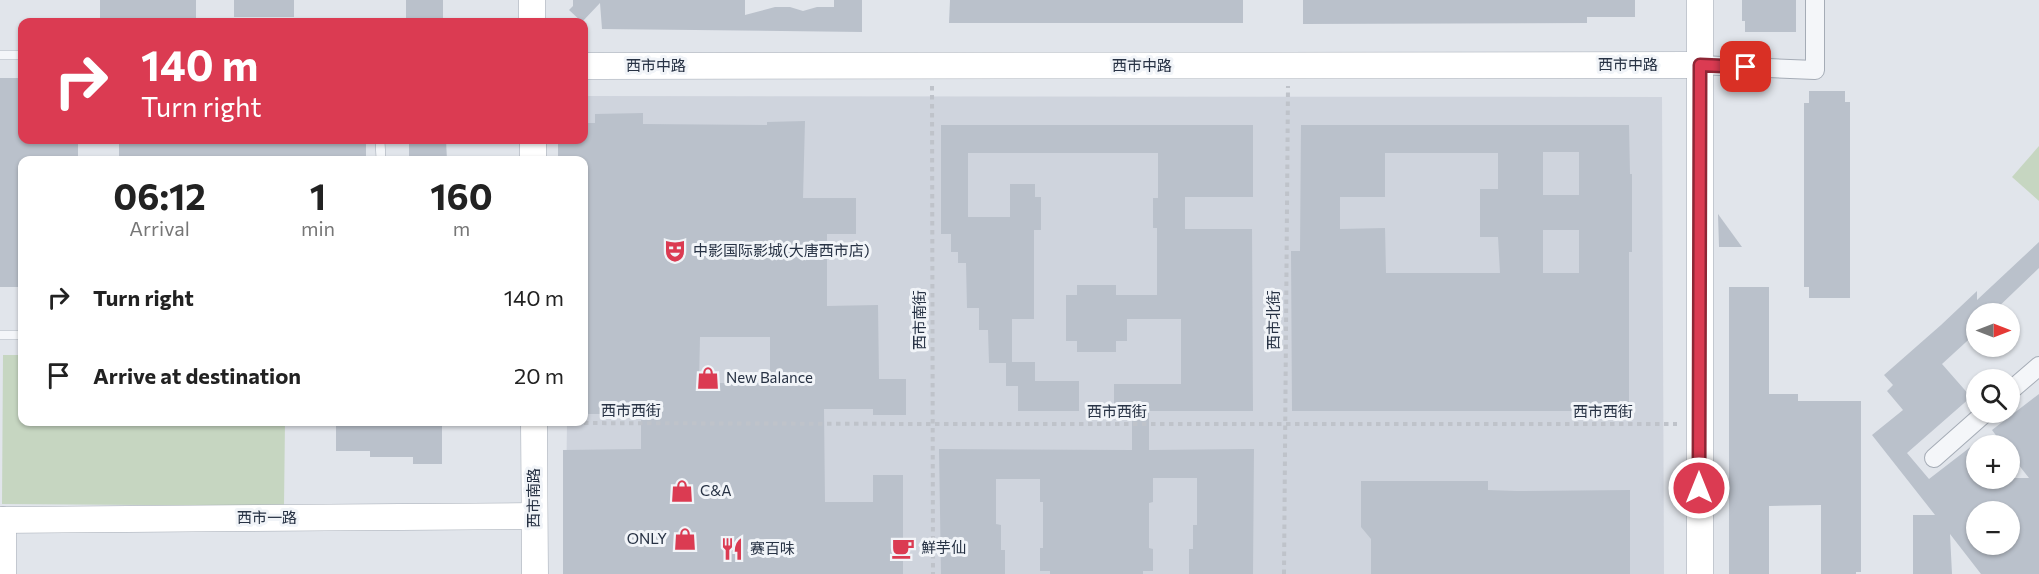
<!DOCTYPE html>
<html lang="en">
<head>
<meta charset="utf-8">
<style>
	:root { --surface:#fff; --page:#f6f6f6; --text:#222; --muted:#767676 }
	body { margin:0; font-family:Commissioner,"Noto Sans SC",sans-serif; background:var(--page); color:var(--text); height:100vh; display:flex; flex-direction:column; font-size:22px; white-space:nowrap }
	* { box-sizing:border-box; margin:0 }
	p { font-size:20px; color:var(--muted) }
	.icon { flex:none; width:33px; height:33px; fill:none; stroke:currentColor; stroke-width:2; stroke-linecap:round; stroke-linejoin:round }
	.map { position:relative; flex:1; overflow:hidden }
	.panel { position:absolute; left:18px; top:156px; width:570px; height:270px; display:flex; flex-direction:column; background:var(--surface); border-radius:12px; box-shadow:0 2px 4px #0004 }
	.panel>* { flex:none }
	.hud { position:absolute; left:18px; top:18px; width:570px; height:126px; border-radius:12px; box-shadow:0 2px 4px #0004; background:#db3b52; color:#fff; overflow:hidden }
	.needle { width:39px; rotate:90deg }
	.controls { position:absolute; left:1966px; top:303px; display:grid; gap:12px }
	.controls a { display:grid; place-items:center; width:54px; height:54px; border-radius:50%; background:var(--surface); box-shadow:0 2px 4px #0004; font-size:30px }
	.pin { position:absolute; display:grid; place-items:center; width:51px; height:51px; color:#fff; margin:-26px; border-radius:12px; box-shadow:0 3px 9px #0006 }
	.me { position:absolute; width:66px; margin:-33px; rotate:0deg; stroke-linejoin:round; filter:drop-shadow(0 0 4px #0008) }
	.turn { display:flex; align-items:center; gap:21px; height:126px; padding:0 24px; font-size:27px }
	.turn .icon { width:78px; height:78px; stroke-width:2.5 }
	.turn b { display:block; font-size:42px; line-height:51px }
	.eta { display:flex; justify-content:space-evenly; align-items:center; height:102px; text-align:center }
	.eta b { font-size:36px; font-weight:700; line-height:42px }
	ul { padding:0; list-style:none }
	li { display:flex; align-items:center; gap:18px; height:78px; padding:0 24px }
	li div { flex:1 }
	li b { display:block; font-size:22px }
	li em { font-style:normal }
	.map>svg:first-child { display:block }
	.built { fill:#cfd4dd }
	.green { fill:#c6d6c1 }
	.building { fill:#bac1cb; fill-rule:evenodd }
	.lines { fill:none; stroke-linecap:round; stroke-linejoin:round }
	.lane-casing { stroke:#a5acb6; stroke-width:10 }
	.street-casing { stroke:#a5acb6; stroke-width:20 }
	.secondary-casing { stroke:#a5acb6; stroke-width:27 }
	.path { stroke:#bfc3ca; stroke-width:4; stroke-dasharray:4.5 4.5; stroke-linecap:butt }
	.lane { stroke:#f4f6f9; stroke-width:9 }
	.street { stroke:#f4f6f9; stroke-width:18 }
	.secondary { stroke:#fff; stroke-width:26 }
	.route-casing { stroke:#8e2635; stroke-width:15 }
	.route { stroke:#db3b52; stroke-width:10 }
	.labels { text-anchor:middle; stroke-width:6; stroke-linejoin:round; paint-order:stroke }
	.street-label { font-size:15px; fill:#273244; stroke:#f1f4f8 }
	.poi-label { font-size:15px; fill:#273244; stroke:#f1f4f8; text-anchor:start }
</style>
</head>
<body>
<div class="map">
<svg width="2039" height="574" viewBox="0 0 2039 574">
	<rect width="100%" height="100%" fill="#e1e5eb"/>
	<path class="built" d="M584,96L1662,97L1664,574H565L567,422H584V160H569V140H584Z"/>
	<g class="green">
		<path d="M2039,146V201L2012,177Z"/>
		<path d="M3,355H22V422H285L284,506L2,504Z"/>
	</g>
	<g class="building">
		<rect x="100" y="0" width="96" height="22"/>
		<rect x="234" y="0" width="60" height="17"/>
		<rect x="406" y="0" width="37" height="22"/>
		<path d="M573,0H745V15L775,7H790L803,11L817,7H834V0H862V32L602,29L600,3L582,22L569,10L573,6Z"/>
		<path d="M950,0H1243V23H949Z"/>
		<path d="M1303,0H1635V17H1587V23L1303,24Z"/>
		<path d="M1742,0H1796V32H1745V21H1742Z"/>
		<path d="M0,78H22V140H78V160H22V287H0Z"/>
		<path d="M1809,91H1845V102H1850V298H1809V287H1804V103H1809Z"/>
		<path d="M643,113V124L767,125V122L805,121L803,198H856V234H827V306L878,305L879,379H906V415H873V409H824L825,502H873V475H903V574H563V450L641,449V414H584V160H562V158H558V140H584V123H595V114ZM700,337H770V383H699Z"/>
		<path d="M941,125H1253V197H1185V229H1252L1253,411H1149V450L1254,449L1253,574H1189V549H1193V525H1197V478H1153V502L1149,503V548L1153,549V571H1143V574H1050V571H1040V548H1043V502H1040V479H996V524L1001,525V550H1005V574H941L939,449L1132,450V411H1114V384H1181V319H1127V341H1116V352H1077V341H1066V295H1077V285H1116V295H1157V228H1153V198H1158V153H968V217H1010V184H1035V197H1041V230H1034V319H1012V362H1035V381H1079V411H1018V386H1006V363H989L988,330H979V308H967L966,263H958V252H951V234H941Z"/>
		<path d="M1301,125H1629L1630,174H1632V252H1629V411H1292L1291,251H1300ZM1543,152H1579V195H1543ZM1385,153H1498V189H1480V237H1498L1500,273H1386L1385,228L1340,229V197H1385ZM1543,230H1579V273H1543Z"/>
		<rect x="119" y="140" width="247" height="20"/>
		<path d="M409,140H446L447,160H409Z"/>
		<path d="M1718,214L1742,247H1719Z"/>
		<path d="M2039,242V268L1991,314H1977V332L1942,364L1971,397L1907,453L1929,479L1977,442V478H2029L2010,454V446H2004L1992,430L2039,394V574H1981L1950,534L1952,574H1913V515H1935L1872,435L1903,410L1887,391L1893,385L1884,375L1941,325L1977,291V300ZM1977,512H2010V544H1977Z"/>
		<path d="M1729,287H1769V394H1798V401H1861V572H1856V574H1821V505L1769,506V574H1729Z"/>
		<path d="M358,422H442V464H413V457H370V451H336V423Z"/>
		<path d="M1361,481H1488V490L1516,491L1630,490V574H1371V539L1361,527Z"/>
	</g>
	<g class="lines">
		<g class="lane-casing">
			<g id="lane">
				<path d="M0,55H22"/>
				<path d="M380,140L381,160"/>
				<path d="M0,335H22"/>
			</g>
		</g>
		<g class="street-casing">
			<g id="street">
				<path d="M1700,65L1815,70V0"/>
				<path d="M2010,391L2039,366"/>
				<path d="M1934,458L1986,412"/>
			</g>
		</g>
		<g class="secondary-casing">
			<g id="secondary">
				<path d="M532,22V0"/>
				<path d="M584,66L1700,65"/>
				<path d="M533,140V160"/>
				<path d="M534,422L535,574"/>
				<path d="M0,520L534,516"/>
				<path d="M3,574V520"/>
				<path d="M1700,574V0"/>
			</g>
		</g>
		<g class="path">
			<path d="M932,86L933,574"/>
			<path d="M557,423L933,424H1677"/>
			<path d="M1284,574L1288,86"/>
		</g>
		<use href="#lane" class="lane"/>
		<use href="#street" class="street"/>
		<use href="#secondary" class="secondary"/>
	</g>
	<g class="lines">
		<g class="route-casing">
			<path id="route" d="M1699,488L1700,65L1746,67"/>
		</g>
		<use href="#route" class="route"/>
	</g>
	<defs>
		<g id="theatre-bare" transform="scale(1.8)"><path d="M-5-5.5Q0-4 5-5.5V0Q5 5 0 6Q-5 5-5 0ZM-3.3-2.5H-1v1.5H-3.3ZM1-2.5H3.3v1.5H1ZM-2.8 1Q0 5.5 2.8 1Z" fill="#db3b52" stroke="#f1f4f8" stroke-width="2.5" paint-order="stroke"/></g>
		<g id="shop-bare" transform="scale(1.8)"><path d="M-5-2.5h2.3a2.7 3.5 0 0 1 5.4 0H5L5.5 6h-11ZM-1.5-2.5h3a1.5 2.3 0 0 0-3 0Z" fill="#db3b52" stroke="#f1f4f8" stroke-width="2.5" paint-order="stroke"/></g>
		<g id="cafe-bare" transform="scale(1.8)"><path d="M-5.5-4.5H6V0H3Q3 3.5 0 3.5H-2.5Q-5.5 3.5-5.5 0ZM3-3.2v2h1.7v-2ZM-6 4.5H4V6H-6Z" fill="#db3b52" stroke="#f1f4f8" stroke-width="2.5" paint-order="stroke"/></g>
		<g id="restaurant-bare" transform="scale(1.8)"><path d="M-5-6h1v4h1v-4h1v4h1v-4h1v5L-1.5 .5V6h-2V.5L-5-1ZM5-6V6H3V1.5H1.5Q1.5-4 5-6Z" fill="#db3b52" stroke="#f1f4f8" stroke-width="2.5" paint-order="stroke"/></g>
	</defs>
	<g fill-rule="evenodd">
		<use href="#theatre-bare" x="675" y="251"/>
		<use href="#shop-bare" x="708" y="378"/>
		<use href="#shop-bare" x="682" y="491"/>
		<use href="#shop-bare" x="685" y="539"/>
		<use href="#cafe-bare" x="903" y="548"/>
		<use href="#restaurant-bare" x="732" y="549"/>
	</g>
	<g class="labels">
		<g class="street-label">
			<text x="1628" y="70">西市中路</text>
			<text x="656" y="71">西市中路</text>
			<text x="1142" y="71">西市中路</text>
			<text transform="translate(920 320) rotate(-90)" y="5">西市南街</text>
			<text transform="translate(1274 320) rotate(-90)" y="5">西市北街</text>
			<text x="631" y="416">西市西街</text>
			<text x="1117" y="417">西市西街</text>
			<text x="1603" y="417">西市西街</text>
			<text transform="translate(534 498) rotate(-90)" y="5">西市南路</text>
			<text x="267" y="523">西市一路</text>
		</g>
		<g class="poi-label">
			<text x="693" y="256">中影国际影城(大唐西市店)</text>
			<text x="726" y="383">New Balance</text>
			<text x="700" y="496">C&amp;A</text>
			<text x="667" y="544" text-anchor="end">ONLY</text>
			<text x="921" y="553">鮮芋仙</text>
			<text x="750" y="554">赛百味</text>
		</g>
	</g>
</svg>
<div class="controls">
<a><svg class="needle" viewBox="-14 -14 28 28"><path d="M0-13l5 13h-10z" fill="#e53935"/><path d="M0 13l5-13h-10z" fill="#767676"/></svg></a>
<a><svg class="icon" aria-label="search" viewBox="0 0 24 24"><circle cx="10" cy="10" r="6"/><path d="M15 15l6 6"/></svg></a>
<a>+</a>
<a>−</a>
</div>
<div class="pin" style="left:1746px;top:67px;background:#d93025"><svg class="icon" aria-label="arrive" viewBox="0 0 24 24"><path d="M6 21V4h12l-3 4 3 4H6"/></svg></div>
<svg class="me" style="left:1699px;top:488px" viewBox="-20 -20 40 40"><circle r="17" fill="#db3b52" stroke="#fff" stroke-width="3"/><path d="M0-11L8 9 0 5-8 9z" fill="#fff"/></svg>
<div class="hud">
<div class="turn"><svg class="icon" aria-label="right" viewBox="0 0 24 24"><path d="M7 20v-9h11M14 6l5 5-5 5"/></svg><div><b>140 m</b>Turn right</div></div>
</div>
<section class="panel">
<div class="eta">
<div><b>06:12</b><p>Arrival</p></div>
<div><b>1</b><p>min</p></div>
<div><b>160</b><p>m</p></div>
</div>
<ul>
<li><svg class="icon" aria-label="right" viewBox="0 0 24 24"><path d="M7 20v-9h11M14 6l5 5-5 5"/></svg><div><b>Turn right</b></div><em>140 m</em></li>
<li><svg class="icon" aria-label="arrive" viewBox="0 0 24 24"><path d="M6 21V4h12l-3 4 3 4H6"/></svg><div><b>Arrive at destination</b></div><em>20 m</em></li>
</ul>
</section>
</div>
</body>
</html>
